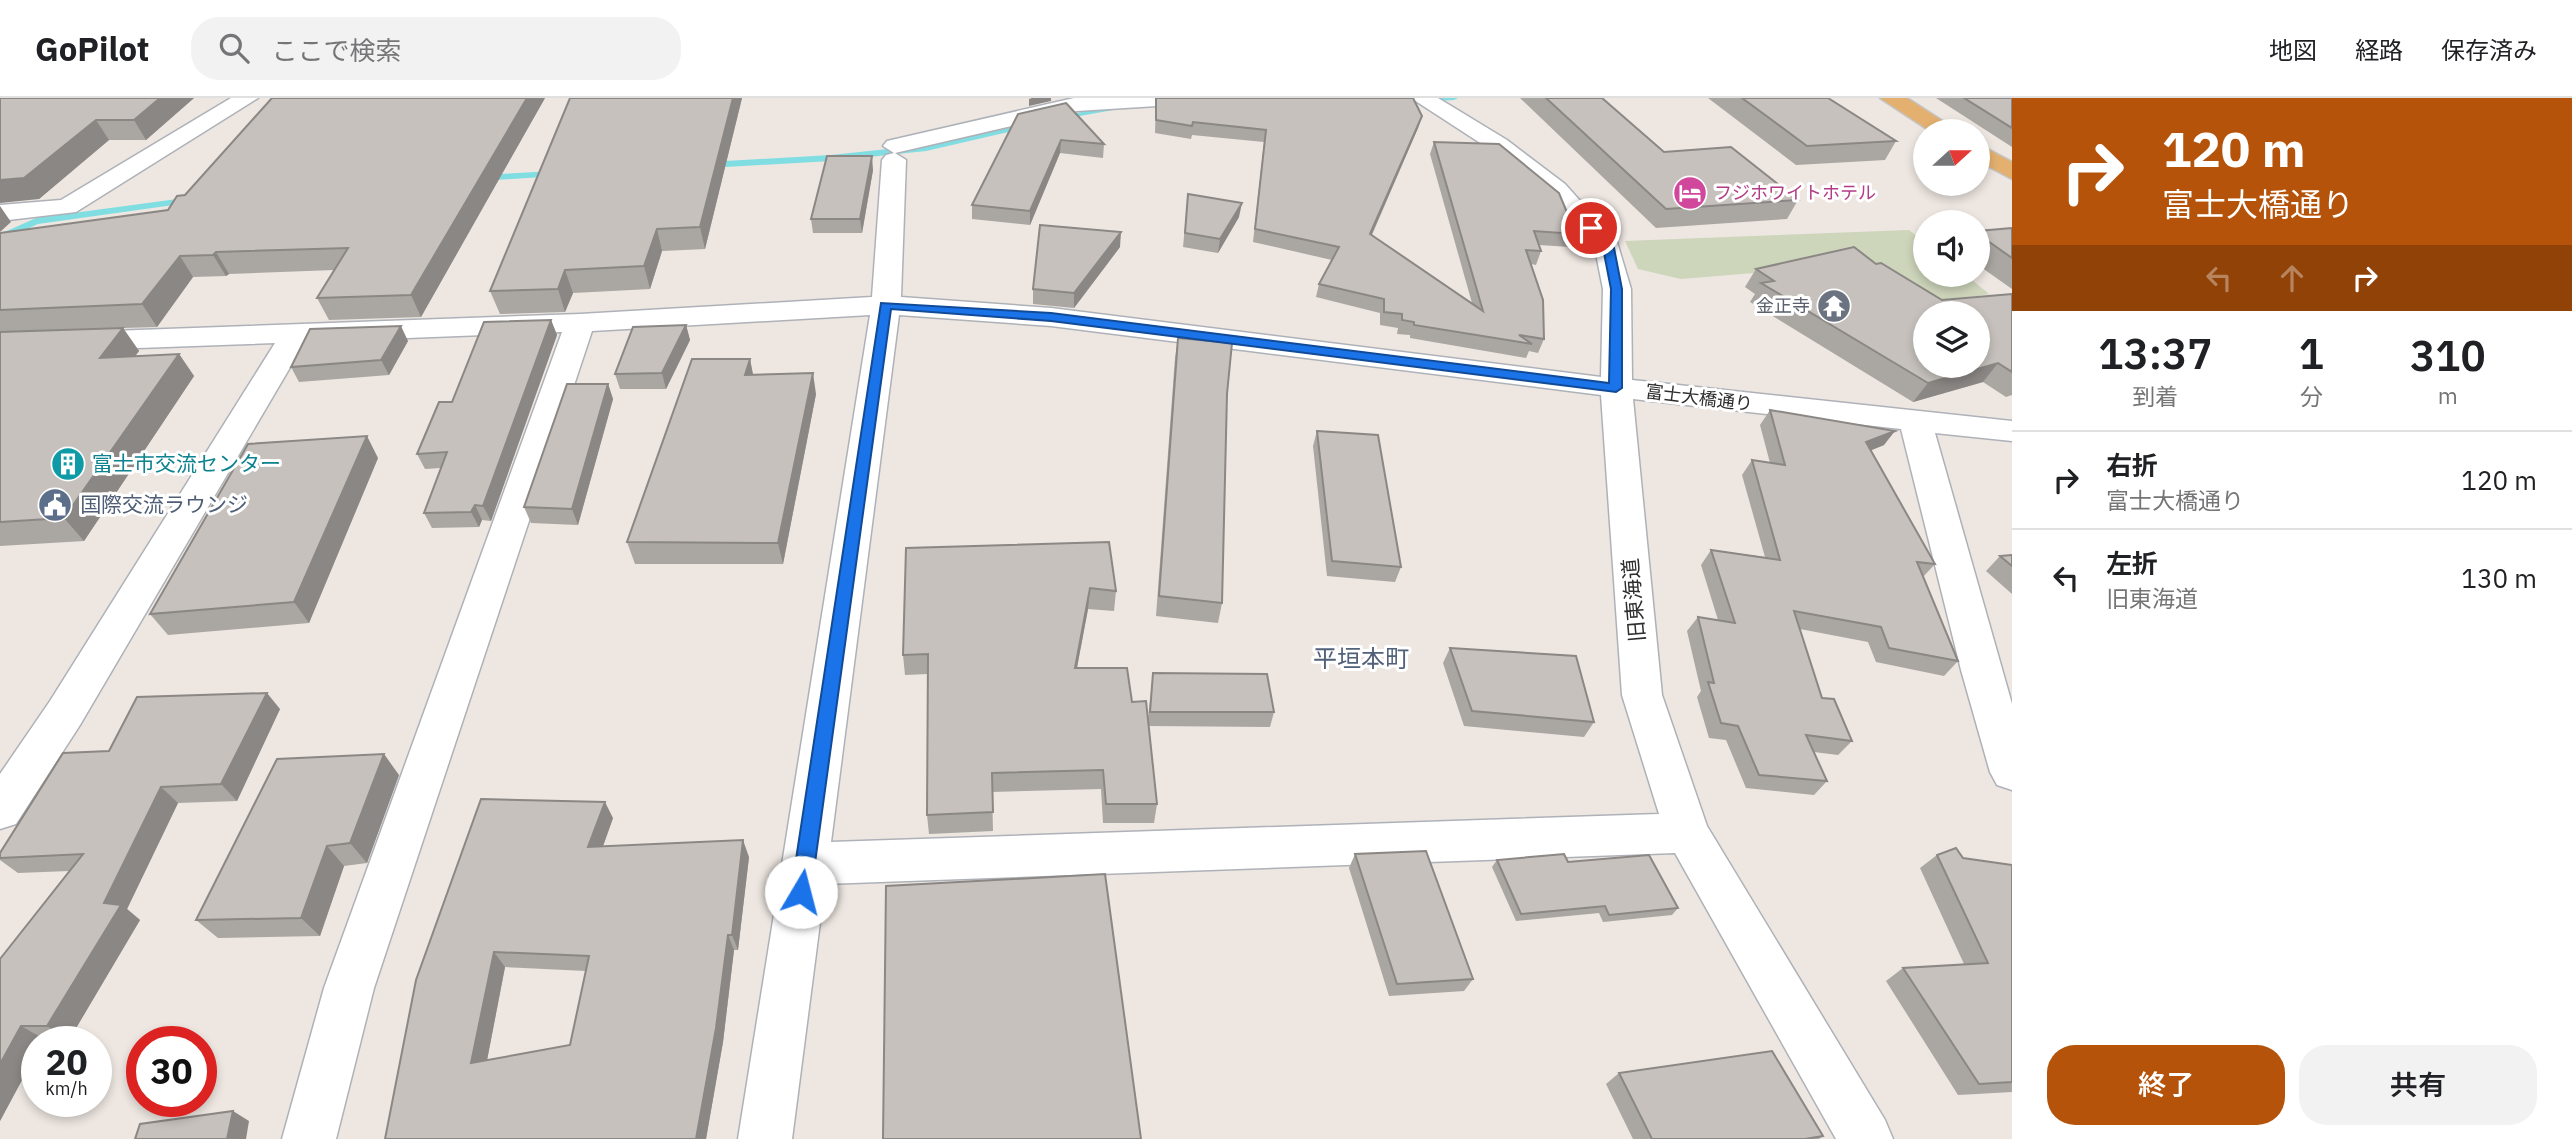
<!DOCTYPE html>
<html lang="ja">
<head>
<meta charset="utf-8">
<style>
	:root { --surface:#fff; --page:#f2f2f2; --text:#202124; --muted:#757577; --line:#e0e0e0; --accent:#b45309 }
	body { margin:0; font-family:"IBM Plex Sans","Noto Sans JP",sans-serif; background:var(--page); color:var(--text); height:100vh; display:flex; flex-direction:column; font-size:26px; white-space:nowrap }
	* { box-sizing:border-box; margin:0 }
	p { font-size:23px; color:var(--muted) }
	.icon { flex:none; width:38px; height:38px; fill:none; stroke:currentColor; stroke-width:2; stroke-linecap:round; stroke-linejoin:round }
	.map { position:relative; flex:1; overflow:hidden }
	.side { display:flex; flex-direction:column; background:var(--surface); width:560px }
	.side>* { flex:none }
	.guide { background:#b45309; color:#fff; overflow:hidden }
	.needle { width:46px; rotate:69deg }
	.fabs { position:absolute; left:1913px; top:21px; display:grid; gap:14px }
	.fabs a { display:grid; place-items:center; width:77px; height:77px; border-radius:50%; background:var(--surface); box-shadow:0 4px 10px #0003; font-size:35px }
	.speed { position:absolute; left:21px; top:928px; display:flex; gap:14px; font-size:35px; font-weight:700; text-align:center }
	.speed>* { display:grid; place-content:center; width:91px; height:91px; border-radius:50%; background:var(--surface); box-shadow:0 4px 10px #0003; line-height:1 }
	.speed small { font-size:18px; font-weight:400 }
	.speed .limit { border:10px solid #d22; background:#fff; color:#111 }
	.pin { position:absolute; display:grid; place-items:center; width:60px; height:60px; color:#fff; margin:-30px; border:4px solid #fff; border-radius:50%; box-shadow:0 2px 7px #0007 }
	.me { position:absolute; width:77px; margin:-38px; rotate:8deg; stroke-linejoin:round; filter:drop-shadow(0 0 5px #0008) }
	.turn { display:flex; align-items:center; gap:24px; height:147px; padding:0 35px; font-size:32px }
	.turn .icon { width:91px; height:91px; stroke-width:2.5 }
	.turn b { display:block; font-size:49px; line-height:60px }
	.lanes { display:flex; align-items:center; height:66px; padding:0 35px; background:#0003; justify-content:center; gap:35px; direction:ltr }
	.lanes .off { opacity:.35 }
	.eta { display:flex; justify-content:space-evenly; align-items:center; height:119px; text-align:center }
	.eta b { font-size:42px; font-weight:600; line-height:49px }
	.cta { display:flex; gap:14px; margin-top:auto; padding:14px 35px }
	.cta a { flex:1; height:80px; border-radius:28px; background:var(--accent); color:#fff; font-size:28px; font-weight:600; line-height:80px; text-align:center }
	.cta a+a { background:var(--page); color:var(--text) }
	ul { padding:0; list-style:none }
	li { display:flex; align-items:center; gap:21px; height:98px; padding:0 35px; border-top:2px solid var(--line) }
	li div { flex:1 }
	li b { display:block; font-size:26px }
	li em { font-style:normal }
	header { display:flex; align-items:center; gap:42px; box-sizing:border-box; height:98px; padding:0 35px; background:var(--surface); border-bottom:2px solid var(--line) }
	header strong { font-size:33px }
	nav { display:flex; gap:38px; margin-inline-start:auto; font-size:24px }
	.search { width:490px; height:63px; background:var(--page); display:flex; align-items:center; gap:18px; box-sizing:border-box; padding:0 24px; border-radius:28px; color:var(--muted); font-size:26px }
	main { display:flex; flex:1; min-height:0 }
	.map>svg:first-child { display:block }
	.cemetery { fill:#cdd5ba }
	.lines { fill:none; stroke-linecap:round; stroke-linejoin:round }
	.stream { fill:#80dee3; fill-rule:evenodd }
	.minor-casing { stroke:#aeb2b8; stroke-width:3 }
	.major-casing { stroke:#c4c4c4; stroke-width:3 }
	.minor { fill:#fff; fill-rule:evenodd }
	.major { fill:#e3b070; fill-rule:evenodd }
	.wall { fill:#aaa6a2; fill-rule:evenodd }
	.shaded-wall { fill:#8b8784 }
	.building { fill:#c6c1bc; stroke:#8b8784; stroke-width:2; fill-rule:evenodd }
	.route { fill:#1a73e8; stroke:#114b97; stroke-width:2 }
	.labels { text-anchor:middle; stroke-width:6; stroke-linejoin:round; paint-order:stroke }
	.far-hotel-label { font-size:18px; fill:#b23c85; stroke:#fff; text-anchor:start }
	.far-worship-label { font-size:18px; fill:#5b616d; stroke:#fff; text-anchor:end }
	.far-street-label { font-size:18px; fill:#2d2d2d; stroke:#fff }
	.culture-label { font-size:21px; fill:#0d838f; stroke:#fff; text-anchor:start }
	.service-label { font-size:21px; fill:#4e5e75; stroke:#fff; text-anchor:start }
	.street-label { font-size:21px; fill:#2d2d2d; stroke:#fff }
	.quarter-label { font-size:24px; fill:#51617a; stroke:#fff }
</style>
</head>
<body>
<header>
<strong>GoPilot</strong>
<div class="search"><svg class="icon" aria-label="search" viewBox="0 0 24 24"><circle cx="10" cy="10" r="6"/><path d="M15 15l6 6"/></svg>ここで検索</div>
<nav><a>地図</a><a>経路</a><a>保存済み</a></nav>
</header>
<main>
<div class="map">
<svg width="2012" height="1041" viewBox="0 0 2012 1041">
	<rect width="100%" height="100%" fill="#ede6e1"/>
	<path class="cemetery" d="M1909,132L1925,145V177H1966L1989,196L1919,208L1849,167L1681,181L1638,171L1625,143Z"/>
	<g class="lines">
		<g class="stream">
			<path d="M1418,0H1458L1454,2L1420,4L1416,2Z"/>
			<path d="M1116,7L1120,9L1119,11L1057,22L1053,20Z"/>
			<path d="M1027,25H1030V29L926,53L831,63L708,70L704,67L708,64L831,57L926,47Z"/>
			<path d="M555,73L558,74V78L481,83L477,80L481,77Z"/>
			<path d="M192,99L197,102L195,104L38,126L0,143V136L36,120Z"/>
		</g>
		<g class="minor-casing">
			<g id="minor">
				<path d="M231,0H258L76,114L0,123V107L61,102Z"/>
				<path d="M1074,0H1184L1173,7L1077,13L895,55L906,62L901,199L1051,210L1601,279L1603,191L1595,151L1547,96L1491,52L1411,0H1438L1507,42L1565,86L1617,144L1631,191L1632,282L2012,323V343L1935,335L2012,606V692L1997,687L1990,674L1961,572L1901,331L1633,301L1662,597L1707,728L1885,1022L1893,1041H1836L1675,755L825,786L792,1041H738L870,217L592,233L374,890L336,1041H282L324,890L562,234L305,244L80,627L16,726L0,731V676L50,603L275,245L0,255V237L580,216L872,199L882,62L886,57L894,55L883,48L887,43ZM899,217L1051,228L1601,297L1622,597L1659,716L831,744Z"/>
			</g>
		</g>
		<g class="major-casing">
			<g id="major">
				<path d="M1880,0H1907L1958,33H1930Z"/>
				<path d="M1978,46L2012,64V81L1978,63Z"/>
			</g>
		</g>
		<use href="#minor" class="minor"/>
		<use href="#major" class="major"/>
	</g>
	<g class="wall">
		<path d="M0,0H194L146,42H109L39,101Z"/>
		<path d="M545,0L421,219L329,222L317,200L334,172L229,176L226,178L193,179L157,229L123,230L139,253L135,258L179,256L194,278L84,443L0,448V135L168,112L185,97Z"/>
		<path d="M570,0H742L705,151L662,153L650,191L573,195L565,214L500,216L490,193Z"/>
		<path d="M1156,0L1422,18L1418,30L1372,137L1472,205L1430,56L1434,44L1576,136L1570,149L1539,147L1541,153L1536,167L1531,166L1544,241L1538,255L1529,253L1526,260L1410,240V237L1397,236L1398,230L1380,227V215L1316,199L1319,186L1332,162L1253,144L1264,44L1192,37L1191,41L1155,35Z"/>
		<path d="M1520,0H1602L1664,54L1798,102L1787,121L1656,130Z"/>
		<path d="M1708,0H1828L1896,43L1885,62L1796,67Z"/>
		<path d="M1936,0H2012V49Z"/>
		<path d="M1018,16L1104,46L1103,60L1060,55L1030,127L972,121V107Z"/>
		<path d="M873,72L862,135H813L811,121Z"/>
		<path d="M1188,96L1239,119L1218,155L1183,149Z"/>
		<path d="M2012,130V191L1978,167V133Z"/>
		<path d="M1120,149L1074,210L1033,206V191Z"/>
		<path d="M1876,166L1942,202L2012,196V297L2006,299L1983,284L1913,304L1750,204L1755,196L1745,189L1756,171Z"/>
		<path d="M551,222L557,237L491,423L482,422L479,429L432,430L424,415L441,370L425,371L417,356L452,304Z"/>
		<path d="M686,227L690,242L666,291H620L615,276Z"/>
		<path d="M1178,240L1227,296L1222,505L1218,525L1156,518L1175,260Z"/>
		<path d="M408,243L389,277L299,284L291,269Z"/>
		<path d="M750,261L753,277L816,296L783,466H635L627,444Z"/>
		<path d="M608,286L613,301L578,427L531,425L524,409Z"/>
		<path d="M1770,312L1884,347L1871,352L1935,466L1923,479L1958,563L1944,578L1876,564L1868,544L1800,531L1822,600L1852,643L1838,657L1814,654L1827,683L1814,697L1746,690L1726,642L1709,640L1697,599L1701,593L1687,533L1698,519L1718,522L1701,467L1711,452L1765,459L1742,377L1752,362L1770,365L1760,327Z"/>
		<path d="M1317,333L1401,469L1395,484L1327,478L1313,348Z"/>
		<path d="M378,360L309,525L168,537L150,516Z"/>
		<path d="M906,450L1116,493L1114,513L1088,511L1077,570L1132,604L1148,621L1153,575L1274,614L1270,629L1149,628L1157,706L1154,725H1103L1101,691L992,694L993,733L929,736L927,717V576L905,577L903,557Z"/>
		<path d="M2012,457V496L1986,473L2000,458Z"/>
		<path d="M1450,550L1594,624L1584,639L1464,628L1443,565Z"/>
		<path d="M280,611L237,703L178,705L127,811L140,822L69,942L44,941L0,1023V861L69,773L18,775L0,762V755Z"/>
		<path d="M399,677L367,765L344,768L320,838L218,840L196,822Z"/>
		<path d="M613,720L603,748L749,759L738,852H734L723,944L706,1041H385L416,882ZM505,869L586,873L570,947L487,962Z"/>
		<path d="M1355,756L1473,881L1464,893L1389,898L1349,770Z"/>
		<path d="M1937,757L2012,767V994L1958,997L1886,883L1903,870L1964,866L1920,770Z"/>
		<path d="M1497,762L1568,764L1678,810L1672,817L1603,824L1599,815L1516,823L1492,769Z"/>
		<path d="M1619,975L1823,1038L1819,1041H1633L1606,986Z"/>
	</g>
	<g class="shaded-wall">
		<path d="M160,0H194L146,42L134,22Z"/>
		<path d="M527,0H545L421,219L411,197Z"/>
		<path d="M733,0H742L705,151L700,129Z"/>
		<path d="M1032,0H1051V3L1029,8V1Z"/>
		<path d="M1422,18L1418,30L1366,149L1370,136Z"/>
		<path d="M96,22L109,42L39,101L0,105V82Z"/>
		<path d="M1061,42L1060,55L1030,127V113Z"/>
		<path d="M872,58L873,72L862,135L860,121Z"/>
		<path d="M1242,105L1239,119L1218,155L1220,141Z"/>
		<path d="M0,108L11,124L0,134Z"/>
		<path d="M657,131L662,153L650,191L644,168Z"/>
		<path d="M1121,134L1120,149L1074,210V195Z"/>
		<path d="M216,154L229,176L226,178L213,157Z"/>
		<path d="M180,158L193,179L157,229L142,206Z"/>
		<path d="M565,172L573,195L565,214L558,191Z"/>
		<path d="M551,222L557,237L491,423L483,408Z"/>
		<path d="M686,227L690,242L666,291L662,275Z"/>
		<path d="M401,228L408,243L389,277L381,262Z"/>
		<path d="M123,230L139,253L117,282L100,260Z"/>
		<path d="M179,256L194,278L84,443L64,420Z"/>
		<path d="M750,261L754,282L745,277Z"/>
		<path d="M1998,265L1983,284L1913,304L1928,285Z"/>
		<path d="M813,275L816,296L783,466L778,445Z"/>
		<path d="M608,286L613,301L578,427L572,411Z"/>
		<path d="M1895,333L1884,347L1855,359L1866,344Z"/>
		<path d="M367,338L378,360L309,525L294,504Z"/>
		<path d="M475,407L482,422L479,429L471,414Z"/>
		<path d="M1090,490L1088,511L1073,590L1075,570Z"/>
		<path d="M267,595L280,611L237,703L221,686Z"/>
		<path d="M384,656L399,677L367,765L350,745Z"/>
		<path d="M161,689L178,705L127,811L140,822L69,942L47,928L104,805Z"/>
		<path d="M605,704L613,720L597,765L588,749Z"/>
		<path d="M743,742L749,759L738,852L732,837Z"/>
		<path d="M327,748L344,768L320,838L301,820Z"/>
		<path d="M728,837L734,852L723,944L706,1041H696Z"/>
		<path d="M494,854L505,869L484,978L471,965Z"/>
		<path d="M21,928L44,941L43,943H37V954L0,1023V966Z"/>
		<path d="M233,1013L249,1023L246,1041H227Z"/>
	</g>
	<g class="building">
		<path d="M0,0H160L134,22H96L24,80L0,82Z"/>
		<path d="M272,0H527L411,197L317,200L348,150L216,154L213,157L180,158L142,206L0,212V135L168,112L177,98L185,97Z"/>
		<path d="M570,0H733L700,129L657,131L644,168L565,172L558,191L490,193Z"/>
		<path d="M1156,0H1413L1422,18L1370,136L1483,213L1434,44L1499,46L1559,95L1576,136L1534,133L1541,153L1526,152L1543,202L1544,241L1519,237L1532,246L1414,227V224L1402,222V216L1384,214V201L1319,186L1339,149L1255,131L1266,32L1193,24L1192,28L1156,22Z"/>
		<path d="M1546,0H1602L1664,54L1731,49L1798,102L1666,111Z"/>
		<path d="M1742,0H1828L1896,43L1807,48Z"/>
		<path d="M1964,0H2012V30Z"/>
		<path d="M1066,5L1104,46L1061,42L1030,113L972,107L1018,16Z"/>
		<path d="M827,58H872L860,121H811Z"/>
		<path d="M1188,96L1242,105L1220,141L1185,135Z"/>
		<path d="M1040,127L1121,134L1074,195L1033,191Z"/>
		<path d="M2012,130V160L1978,136V133Z"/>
		<path d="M1854,149L1876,166L1881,165L1942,202L2012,196V274L1998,265L1928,285L1761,185L1774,183L1756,171ZM1925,215H1978V268H1925Z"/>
		<path d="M551,222L483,408L475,407L471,414L424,415L447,354L417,356L439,304H452L484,224Z"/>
		<path d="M686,227L662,275L615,276L633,229Z"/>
		<path d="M401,228L381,262L291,269L310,231Z"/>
		<path d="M123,230L100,260L179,256L64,420L0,424V234Z"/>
		<path d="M1178,240L1232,245L1227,296L1222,505L1159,498Z"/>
		<path d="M692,261H750L745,277L813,275L778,445L627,444Z"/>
		<path d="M567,286H608L572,411L524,409Z"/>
		<path d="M1770,312L1895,333L1866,344L1935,466L1917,464L1958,563L1889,550L1881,529L1794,513L1822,600L1834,601L1852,643L1806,637L1827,683L1759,677L1738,628L1721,625L1708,584L1714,585L1698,519L1735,525L1711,452L1780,462L1752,362L1785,367Z"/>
		<path d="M1317,333L1378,337L1401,469L1332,463Z"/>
		<path d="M367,338L294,504L150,516L248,346Z"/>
		<path d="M1109,444L1116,493L1090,490L1075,570H1127L1132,604L1146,603L1157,706H1106L1103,672L992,675L993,714L927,717L928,556L903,557L906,450Z"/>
		<path d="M2012,457V468L2000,458Z"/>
		<path d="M1450,550L1576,558L1594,624L1472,613Z"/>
		<path d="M1153,575L1267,576L1274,614H1150Z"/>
		<path d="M267,595L221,686L161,689L104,805L121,807L47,928H21L0,966V861L83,756L0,760V755L63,655L109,653L137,599Z"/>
		<path d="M384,656L350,745L327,748L301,820L196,822L277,661Z"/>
		<path d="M481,701L605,704L588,749L743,742L732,837H728L716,930L696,1041H385L416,882ZM494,854L589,858L570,947L471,965Z"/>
		<path d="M1956,750L1963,760L2012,767V984L1979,986L1903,870L1988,865L1937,757Z"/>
		<path d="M1426,753L1473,881L1397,886L1355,756Z"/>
		<path d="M1564,756L1568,764L1649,757L1678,810L1609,817L1605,808L1521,816L1497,762Z"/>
		<path d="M1105,776L1141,1041H883L886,788Z"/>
		<path d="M1772,953L1823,1038L1805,1041H1652L1619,975Z"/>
		<path d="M233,1013L227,1041H135L140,1026Z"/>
	</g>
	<path class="route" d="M1587,128H1595L1614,150L1622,191V290L1616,294L1051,223L891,211L811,794L808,800L801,803L794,800L791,794L881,205L1051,215L1609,285L1611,191L1603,150L1587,132Z"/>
	<defs>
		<g id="hotel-disc" transform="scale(1.75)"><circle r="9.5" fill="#d1479c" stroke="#fff"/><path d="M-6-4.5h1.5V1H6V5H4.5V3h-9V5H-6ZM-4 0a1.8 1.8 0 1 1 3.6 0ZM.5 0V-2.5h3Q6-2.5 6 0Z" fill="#fff"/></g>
		<g id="temple-disc" transform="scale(1.75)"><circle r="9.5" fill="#6b7280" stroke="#fff"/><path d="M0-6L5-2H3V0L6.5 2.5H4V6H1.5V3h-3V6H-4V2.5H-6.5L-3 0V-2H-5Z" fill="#fff"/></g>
		<g id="building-disc" transform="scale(1.75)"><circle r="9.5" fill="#0f9aa8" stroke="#fff"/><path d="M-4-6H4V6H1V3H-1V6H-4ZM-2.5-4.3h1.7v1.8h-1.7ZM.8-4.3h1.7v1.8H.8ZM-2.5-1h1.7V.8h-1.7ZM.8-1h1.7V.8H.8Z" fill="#fff"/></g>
		<g id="civic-disc" transform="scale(1.75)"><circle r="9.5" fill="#5c6f8a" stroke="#fff"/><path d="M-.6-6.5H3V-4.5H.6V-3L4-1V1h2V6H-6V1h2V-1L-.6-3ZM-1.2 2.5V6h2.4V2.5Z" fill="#fff"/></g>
	</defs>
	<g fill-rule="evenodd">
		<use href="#hotel-disc" x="1690" y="95"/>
		<use href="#temple-disc" x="1834" y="208"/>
		<use href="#building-disc" x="68" y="366"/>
		<use href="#civic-disc" x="55" y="407"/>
	</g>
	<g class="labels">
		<g class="far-hotel-label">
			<text x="1714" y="101">フジホワイトホテル</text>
		</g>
		<g class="far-worship-label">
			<text x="1810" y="214">金正寺</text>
		</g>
		<g class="far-street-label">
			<text transform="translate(1699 300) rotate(7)" y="6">富士大橋通り</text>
		</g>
		<g class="culture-label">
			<text x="92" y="373">富士市交流センター</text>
		</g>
		<g class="service-label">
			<text x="80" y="414">国際交流ラウンジ</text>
		</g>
		<g class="street-label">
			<text transform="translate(1634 502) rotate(-95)" y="7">旧東海道</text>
		</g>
		<g class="quarter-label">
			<text x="1361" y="569">平垣本町</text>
		</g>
	</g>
</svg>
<div class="fabs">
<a><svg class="needle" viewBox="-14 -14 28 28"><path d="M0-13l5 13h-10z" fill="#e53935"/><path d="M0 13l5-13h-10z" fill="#757577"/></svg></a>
<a><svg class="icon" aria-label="sound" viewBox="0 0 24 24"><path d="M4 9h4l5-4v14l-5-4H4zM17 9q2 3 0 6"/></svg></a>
<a><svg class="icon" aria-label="layers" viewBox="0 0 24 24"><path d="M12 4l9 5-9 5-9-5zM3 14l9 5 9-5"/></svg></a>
</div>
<div class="speed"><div>20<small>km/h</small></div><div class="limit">30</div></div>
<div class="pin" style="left:1591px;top:130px;background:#d93025"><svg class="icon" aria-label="arrive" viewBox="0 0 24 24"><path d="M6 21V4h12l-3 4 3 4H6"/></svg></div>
<svg class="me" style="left:801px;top:794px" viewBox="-20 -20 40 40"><circle r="19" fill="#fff"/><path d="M0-13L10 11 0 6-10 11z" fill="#1a73e8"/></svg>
</div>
<section class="side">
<div class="guide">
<div class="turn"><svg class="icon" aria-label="right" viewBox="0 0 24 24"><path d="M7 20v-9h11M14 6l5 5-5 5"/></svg><div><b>120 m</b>富士大橋通り</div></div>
<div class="lanes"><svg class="icon off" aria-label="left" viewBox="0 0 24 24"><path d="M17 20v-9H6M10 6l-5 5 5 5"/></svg><svg class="icon off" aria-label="ahead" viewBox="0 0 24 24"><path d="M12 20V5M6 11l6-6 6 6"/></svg><svg class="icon" aria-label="right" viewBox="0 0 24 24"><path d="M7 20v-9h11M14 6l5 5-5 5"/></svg></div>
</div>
<div class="eta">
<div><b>13:37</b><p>到着</p></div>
<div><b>1</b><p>分</p></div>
<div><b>310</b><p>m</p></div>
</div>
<ul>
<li><svg class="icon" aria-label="right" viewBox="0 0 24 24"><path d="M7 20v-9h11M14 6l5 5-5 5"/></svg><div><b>右折</b><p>富士大橋通り</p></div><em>120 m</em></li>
<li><svg class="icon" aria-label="left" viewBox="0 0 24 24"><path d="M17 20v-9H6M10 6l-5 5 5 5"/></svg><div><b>左折</b><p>旧東海道</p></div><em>130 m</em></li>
</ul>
<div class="cta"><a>終了</a><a>共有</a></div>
</section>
</main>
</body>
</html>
